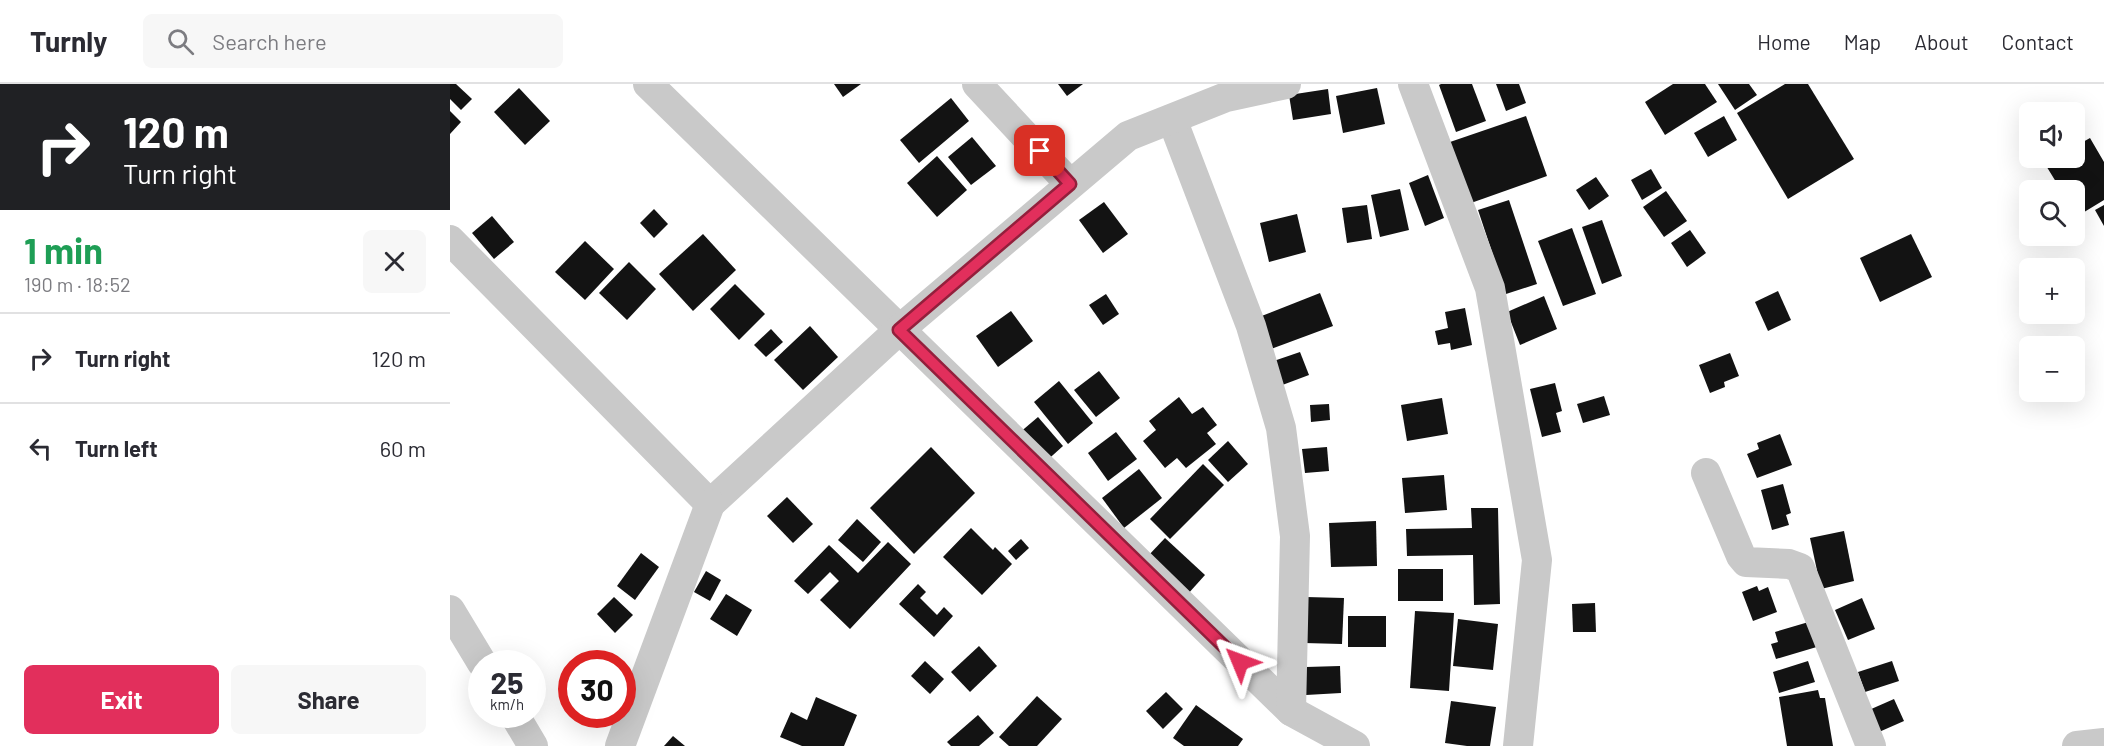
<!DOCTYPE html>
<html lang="en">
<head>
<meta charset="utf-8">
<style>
	:root { --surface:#fff; --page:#f7f7f7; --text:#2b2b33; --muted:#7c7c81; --line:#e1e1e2; --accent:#e22f5c }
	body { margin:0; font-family:Barlow,sans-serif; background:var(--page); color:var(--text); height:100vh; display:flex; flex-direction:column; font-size:22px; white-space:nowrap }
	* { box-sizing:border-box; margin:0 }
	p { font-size:20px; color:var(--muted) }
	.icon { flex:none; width:33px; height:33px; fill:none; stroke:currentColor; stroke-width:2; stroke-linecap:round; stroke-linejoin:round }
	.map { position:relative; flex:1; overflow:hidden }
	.sheet { display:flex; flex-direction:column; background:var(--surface); width:450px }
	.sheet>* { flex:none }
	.guide { background:#202124; color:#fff; overflow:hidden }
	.tools { position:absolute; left:1569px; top:18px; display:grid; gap:12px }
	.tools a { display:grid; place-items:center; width:66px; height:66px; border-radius:9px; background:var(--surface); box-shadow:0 6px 24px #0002; font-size:30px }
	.speed { position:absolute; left:18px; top:566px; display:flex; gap:12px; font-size:30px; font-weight:700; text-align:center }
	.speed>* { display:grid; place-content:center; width:78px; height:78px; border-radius:50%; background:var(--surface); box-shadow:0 6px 24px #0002; line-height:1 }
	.speed small { font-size:15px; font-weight:400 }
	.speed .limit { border:9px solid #d22; background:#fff; color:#111 }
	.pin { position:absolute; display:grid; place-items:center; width:51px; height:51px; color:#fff; margin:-26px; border-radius:12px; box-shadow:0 3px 9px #0006 }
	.me { position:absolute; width:66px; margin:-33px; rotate:314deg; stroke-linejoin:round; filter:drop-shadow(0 0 4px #0008) }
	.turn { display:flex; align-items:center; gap:21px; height:126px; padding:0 24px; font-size:27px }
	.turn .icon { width:78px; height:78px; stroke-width:2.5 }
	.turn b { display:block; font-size:42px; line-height:51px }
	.round { display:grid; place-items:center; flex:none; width:63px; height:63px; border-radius:9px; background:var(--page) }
	.head { display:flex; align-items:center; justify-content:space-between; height:102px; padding:0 24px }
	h1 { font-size:36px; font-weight:700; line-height:45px; color:#1e9e55 }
	.primary-button { display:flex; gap:12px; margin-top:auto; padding:12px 24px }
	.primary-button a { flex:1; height:69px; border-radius:9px; background:var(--accent); color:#fff; font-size:24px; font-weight:700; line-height:69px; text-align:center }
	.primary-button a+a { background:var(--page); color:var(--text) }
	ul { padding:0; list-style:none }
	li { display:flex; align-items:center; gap:18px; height:90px; padding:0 24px; border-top:2px solid var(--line) }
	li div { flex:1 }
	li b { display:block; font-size:22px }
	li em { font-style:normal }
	header { display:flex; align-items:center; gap:36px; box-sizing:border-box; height:84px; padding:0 30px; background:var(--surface); border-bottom:2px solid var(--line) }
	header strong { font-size:28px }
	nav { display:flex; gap:33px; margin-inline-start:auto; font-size:21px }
	.search { width:420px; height:54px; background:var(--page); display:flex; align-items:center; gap:15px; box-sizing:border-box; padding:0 21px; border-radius:9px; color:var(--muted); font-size:22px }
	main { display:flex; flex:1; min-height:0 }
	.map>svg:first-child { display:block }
	.building { fill:#131313 }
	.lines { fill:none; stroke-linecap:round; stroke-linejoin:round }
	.minor { stroke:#c9c9c9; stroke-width:30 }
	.route-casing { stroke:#931f3c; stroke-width:15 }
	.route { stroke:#e22f5c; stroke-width:10 }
</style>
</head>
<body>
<header>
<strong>Turnly</strong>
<div class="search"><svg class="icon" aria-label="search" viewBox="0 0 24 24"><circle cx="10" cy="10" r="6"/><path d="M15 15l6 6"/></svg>Search here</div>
<nav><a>Home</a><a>Map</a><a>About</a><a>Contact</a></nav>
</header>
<main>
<section class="sheet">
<div class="guide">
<div class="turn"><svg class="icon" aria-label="right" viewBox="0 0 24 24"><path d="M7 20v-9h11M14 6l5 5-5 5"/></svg><div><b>120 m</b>Turn right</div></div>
</div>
<div class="head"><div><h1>1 min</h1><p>190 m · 18:52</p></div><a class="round"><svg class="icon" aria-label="close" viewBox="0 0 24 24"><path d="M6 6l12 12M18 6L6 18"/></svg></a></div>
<ul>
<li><svg class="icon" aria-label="right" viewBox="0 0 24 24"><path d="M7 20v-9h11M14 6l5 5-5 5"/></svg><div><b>Turn right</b></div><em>120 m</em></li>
<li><svg class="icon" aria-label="left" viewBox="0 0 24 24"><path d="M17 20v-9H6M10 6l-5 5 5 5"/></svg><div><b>Turn left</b></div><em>60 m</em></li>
</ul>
<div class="primary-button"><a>Exit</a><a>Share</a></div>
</section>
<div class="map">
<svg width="1654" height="662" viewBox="0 0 1654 662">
	<rect width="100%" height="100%" fill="#fff"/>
	<g class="building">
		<path d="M0,0H6L22,15L11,26L0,15Z"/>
		<path d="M384,0H411L393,13Z"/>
		<path d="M608,0H633L617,12Z"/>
		<path d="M991,0H1022L1036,37L1006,48L989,1Z"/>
		<path d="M1046,0H1069L1076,19L1056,27Z"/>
		<path d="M1223,0H1255L1267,18L1215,51L1195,18Z"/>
		<path d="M1268,0H1299L1307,11L1285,26Z"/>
		<path d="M1335,0H1358L1404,75L1338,115L1287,29Z"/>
		<path d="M69,4L100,37L75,61L44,28Z"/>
		<path d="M927,4L935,40L893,49L886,12Z"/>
		<path d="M878,5L881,30L843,36L839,11Z"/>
		<path d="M501,14L519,37L469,79L450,56Z"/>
		<path d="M0,27L11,38L0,50Z"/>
		<path d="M1076,32L1097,92L1021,119L1000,58Z"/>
		<path d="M1274,32L1287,56L1258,73L1244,49Z"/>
		<path d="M522,53L546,82L521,101L498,73Z"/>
		<path d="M1640,54L1654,78V116L1626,133L1624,106H1611L1595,80L1607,74H1624V63Z"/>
		<path d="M487,72L517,106L487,133L457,99Z"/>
		<path d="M1201,85L1212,104L1192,116L1181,96Z"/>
		<path d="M978,91L994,134L975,142L959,99Z"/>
		<path d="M1146,93L1159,112L1139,126L1126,106Z"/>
		<path d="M950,105L959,146L930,153L921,111Z"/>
		<path d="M1216,107L1237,137L1214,153L1193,123Z"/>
		<path d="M1059,116L1087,200L1056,210L1028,126Z"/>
		<path d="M654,118L678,150L653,169L629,136Z"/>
		<path d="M917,121L922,155L897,159L892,124Z"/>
		<path d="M1654,121V142L1645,126Z"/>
		<path d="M204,125L218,140L204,154L190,139Z"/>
		<path d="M847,130L856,168L819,178L810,139Z"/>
		<path d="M42,132L64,158L44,175L22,149Z"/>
		<path d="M1152,136L1172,192L1152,200L1132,143Z"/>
		<path d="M1122,144L1146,210L1113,222L1088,157Z"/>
		<path d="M1240,146L1256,169L1237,183L1221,159Z"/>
		<path d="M253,150L286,186L243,227L209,190Z"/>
		<path d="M1461,150L1482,193L1430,218L1410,174Z"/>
		<path d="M135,157L164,185L135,216L105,188Z"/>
		<path d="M179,178L206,205L177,236L149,209Z"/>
		<path d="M285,200L315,230L289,256L260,225Z"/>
		<path d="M1328,207L1341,236L1318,247L1305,218Z"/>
		<path d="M870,209L883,242L821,265L809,233Z"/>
		<path d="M656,210L669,230L653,241L639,221Z"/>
		<path d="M1094,212L1107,245L1070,261L1057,228Z"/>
		<path d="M1015,224L1022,261L1001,266L1000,259L988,261L985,247L998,244L995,228Z"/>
		<path d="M561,227L583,257L548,283L526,252Z"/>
		<path d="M360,242L388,273L353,306L324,276Z"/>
		<path d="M321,245L333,258L316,273L304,261Z"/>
		<path d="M850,268L859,291L827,303L818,279Z"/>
		<path d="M1280,269L1289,292L1274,298L1275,303L1260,309L1249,281Z"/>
		<path d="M649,287L670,314L646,333L624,306Z"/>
		<path d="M609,297L643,339L618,360L584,318Z"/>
		<path d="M1105,299L1112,327L1106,329L1111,348L1092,353L1080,305Z"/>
		<path d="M1154,312L1160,331L1133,339L1127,320Z"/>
		<path d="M729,313L742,330L753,323L767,341L757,349L766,360L736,384L727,374L715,384L693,357L706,346L699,337Z"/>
		<path d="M992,314L998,350L957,357L951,321Z"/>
		<path d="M879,320L880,336L861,338L860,321Z"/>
		<path d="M588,333L613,362L593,380L568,350Z"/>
		<path d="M666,348L687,375L658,397L638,369Z"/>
		<path d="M1330,350L1342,381L1307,394L1297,370L1309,365L1307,359Z"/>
		<path d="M778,357L798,380L778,398L758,376Z"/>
		<path d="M481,363L525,409L464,470L420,424Z"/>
		<path d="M877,363L879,387L855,389L852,365Z"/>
		<path d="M753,380L774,401L720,455L700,435Z"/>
		<path d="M689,385L712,414L674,444L652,414Z"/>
		<path d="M994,391L997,426L955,429L952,394Z"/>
		<path d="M1333,400L1341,429L1336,431L1339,441L1322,446L1311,406Z"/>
		<path d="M337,413L363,440L343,459L317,432Z"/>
		<path d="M1021,424H1048L1050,520L1024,521L1023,471L957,472L956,445L1022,444Z"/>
		<path d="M407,435L431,458L413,478L388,456Z"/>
		<path d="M926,437L927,482L881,483L879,439Z"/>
		<path d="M521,444L543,466L545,463L562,480L532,511L493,473Z"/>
		<path d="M1394,447L1404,497L1371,505L1360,454Z"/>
		<path d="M715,454L755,491L737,511L697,473Z"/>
		<path d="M571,455L579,464L566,476L558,467Z"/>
		<path d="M438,458L461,480L400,545L370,516L389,497L380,488L358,510L344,497L379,461L408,489Z"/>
		<path d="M191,469L209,483L185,516L167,502Z"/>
		<rect x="948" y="485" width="45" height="32"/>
		<path d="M256,487L271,496L260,517L244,508Z"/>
		<path d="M468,500L476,508L470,514L487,531L494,523L503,532L484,553L449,520Z"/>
		<path d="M1307,502L1309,507L1318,503L1327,528L1303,537L1292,508Z"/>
		<path d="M276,510L302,526L287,552L260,535Z"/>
		<path d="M164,513L183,531L165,549L147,530Z"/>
		<path d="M856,513L894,514L892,560L854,559Z"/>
		<path d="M1412,514L1425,545L1398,556L1385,526Z"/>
		<path d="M1145,519L1146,548H1123L1122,520Z"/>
		<path d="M965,527L1004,529L999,607L960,604Z"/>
		<rect x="898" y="532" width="38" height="31"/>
		<path d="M1008,535L1048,540L1043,586L1003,582Z"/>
		<path d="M1362,537L1370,562L1326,575L1321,560L1328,558L1325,548Z"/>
		<path d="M529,562L547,582L520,608L501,588Z"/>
		<path d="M475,577L494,595L480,610L461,592Z"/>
		<path d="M1358,577L1365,598L1329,609L1323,588Z"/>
		<path d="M1442,577L1449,597L1415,608L1408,588Z"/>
		<path d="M890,582L891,609L856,611V583Z"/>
		<path d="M1368,606L1370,614H1375L1383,662H1337L1329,613Z"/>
		<path d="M716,608L733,625L713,645L696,627Z"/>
		<path d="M587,612L612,635L587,662H559L549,653Z"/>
		<path d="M366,613L407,631L394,662H352L330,653L341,628L357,636Z"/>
		<path d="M1444,615L1454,637L1429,648L1419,626Z"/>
		<path d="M1001,617L1046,623L1040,662H1017L995,659Z"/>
		<path d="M746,621L793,655L788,662H734L723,654Z"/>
		<path d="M528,631L544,649L529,662H501L497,658Z"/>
		<path d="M223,652L235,662H214Z"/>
	</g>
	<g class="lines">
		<g class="minor">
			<path d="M198,0L841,627L905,662"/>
			<path d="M527,0L620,100"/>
			<path d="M963,0L1040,204L1087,476L1068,662"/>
			<path d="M722,35L801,242L831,344L845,452L841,627"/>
			<path d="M0,156L260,420L449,246L678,52L776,13L836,0"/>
			<path d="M1256,389L1291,472L1296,478L1339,480L1350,484L1421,662"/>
			<path d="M0,526L32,579"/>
			<path d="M64,630L83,662"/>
			<path d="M170,662L260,420"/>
			<path d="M1627,662L1654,659"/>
		</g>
	</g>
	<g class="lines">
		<g class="route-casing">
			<path id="route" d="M590,67L620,100L449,246L790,578"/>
		</g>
		<use href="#route" class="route"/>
	</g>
</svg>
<div class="tools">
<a><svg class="icon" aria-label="sound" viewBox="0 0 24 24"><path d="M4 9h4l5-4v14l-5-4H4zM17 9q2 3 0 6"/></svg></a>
<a><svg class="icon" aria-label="search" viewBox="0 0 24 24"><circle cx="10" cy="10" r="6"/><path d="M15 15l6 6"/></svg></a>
<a>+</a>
<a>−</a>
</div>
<div class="speed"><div>25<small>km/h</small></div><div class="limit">30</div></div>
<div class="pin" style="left:590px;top:67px;background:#d93025"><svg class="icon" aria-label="arrive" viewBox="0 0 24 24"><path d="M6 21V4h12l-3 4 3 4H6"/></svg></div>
<svg class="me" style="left:790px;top:578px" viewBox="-20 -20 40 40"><path d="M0-17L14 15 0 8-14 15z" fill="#e22f5c" stroke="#fff" stroke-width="4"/></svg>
</div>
</main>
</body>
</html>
